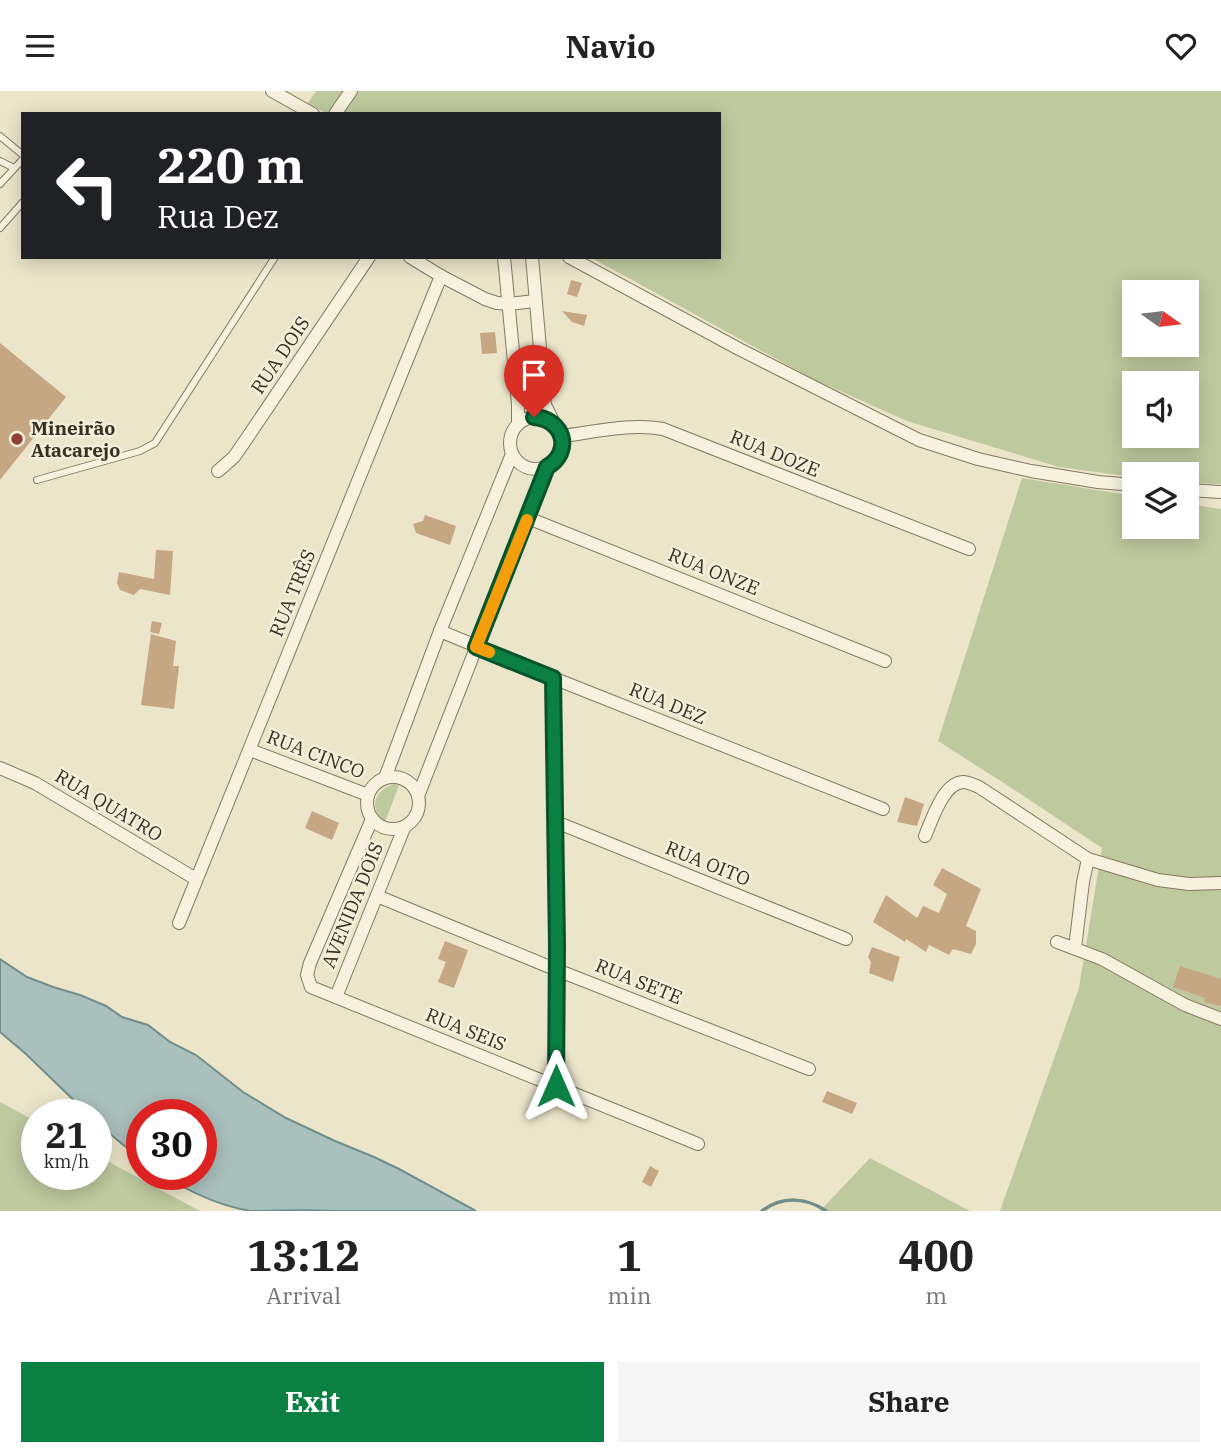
<!DOCTYPE html>
<html lang="en">
<head>
<meta charset="utf-8">
<style>
	:root { --surface:#fff; --page:#f6f6f6; --text:#222; --muted:#767676; --accent:#0b8043 }
	body { margin:0; font-family:"IBM Plex Serif",serif; background:var(--page); color:var(--text); height:100vh; display:flex; flex-direction:column; font-size:26px; white-space:nowrap }
	* { box-sizing:border-box; margin:0 }
	p { font-size:23px; color:var(--muted) }
	.icon { flex:none; width:38px; height:38px; fill:none; stroke:currentColor; stroke-width:2; stroke-linecap:round; stroke-linejoin:round }
	.map { position:relative; height:1120px; overflow:hidden }
	.details { display:flex; flex-direction:column; background:var(--surface); flex:1 }
	.details>* { flex:none }
	.banner { position:absolute; left:21px; top:21px; width:700px; height:147px; border-radius:0px; box-shadow:0 4px 18px #0003; background:#202124; color:#fff; overflow:hidden }
	.needle { width:46px; rotate:104deg }
	.controls { position:absolute; left:1122px; top:189px; display:grid; gap:14px }
	.controls a { display:grid; place-items:center; width:77px; height:77px; border-radius:0px; background:var(--surface); box-shadow:0 4px 18px #0003; font-size:35px }
	.speed { position:absolute; left:21px; top:1008px; display:flex; gap:14px; font-size:35px; font-weight:700; text-align:center }
	.speed>* { display:grid; place-content:center; width:91px; height:91px; border-radius:50%; background:var(--surface); box-shadow:0 4px 18px #0003; line-height:1 }
	.speed small { font-size:18px; font-weight:400 }
	.speed .limit { border:10px solid #d22; background:#fff; color:#111 }
	.pin { position:absolute; display:grid; place-items:center; width:60px; height:60px; color:#fff; margin:-72px -30px; border-radius:50% 50% 50% 0; rotate:-45deg; box-shadow:0 0 7px #0007 }
	.pin .icon { rotate:45deg }
	.me { position:absolute; width:77px; margin:-38px; rotate:0deg; stroke-linejoin:round; filter:drop-shadow(0 0 5px #0008) }
	.turn { display:flex; align-items:center; gap:24px; height:147px; padding:0 21px; font-size:32px }
	.turn .icon { width:91px; height:91px; stroke-width:2.5 }
	.turn b { display:block; font-size:49px; line-height:60px }
	.eta { display:flex; justify-content:space-evenly; align-items:center; height:119px; text-align:center }
	.eta b { font-size:42px; font-weight:700; line-height:49px }
	.cta { display:flex; gap:14px; margin-top:auto; padding:14px 21px }
	.cta a { flex:1; height:80px; border-radius:0px; background:var(--accent); color:#fff; font-size:28px; font-weight:700; line-height:80px; text-align:center }
	.cta a+a { background:var(--page); color:var(--text) }
	header { display:flex; justify-content:space-between; align-items:center; height:91px; padding:0 21px; background:var(--surface); font-size:32px; font-weight:700 }
	.map>svg:first-child { display:block }
	.green { fill:#bfc99e; fill-rule:evenodd }
	.water { fill:#aac0bc; stroke:#718e8a; stroke-width:2 }
	.lines { fill:none; stroke-linecap:round; stroke-linejoin:round }
	.stream { stroke:#718e8a; stroke-width:3.5 }
	.building { fill:#c6a783 }
	.lane-casing { stroke:#867960; stroke-width:8 }
	.street-casing { stroke:#867960; stroke-width:14 }
	.lane { stroke:#f6f2dd; stroke-width:6 }
	.street { stroke:#f6f2dd; stroke-width:12 }
	.route-casing { stroke:#07532c; stroke-width:18 }
	.route { stroke:#0b8043; stroke-width:12 }
	.slow { stroke:#f59e0b; stroke-width:12 }
	.poi-dot { fill:#903f35; stroke:#f3efd9; stroke-width:2.5 }
	.labels { text-anchor:middle; stroke-width:5; stroke-linejoin:round; paint-order:stroke }
	.street-label { font-size:19px; fill:#382f22; stroke:#f3efd9 }
	.poi-label { font-size:19px; font-weight:bold; fill:#382f22; stroke:#f3efd9; text-anchor:start }
</style>
</head>
<body>
<header><svg class="icon" aria-label="menu" viewBox="0 0 24 24"><path d="M4 6h16M4 12h16M4 18h16"/></svg>Navio<svg class="icon" aria-label="heart" viewBox="0 0 24 24"><path d="M12 20l-8-8c-3-5 5-10 8-4 3-6 11-1 8 4z"/></svg></header>
<div class="map">
<svg width="1221" height="1120" viewBox="0 0 1221 1120">
	<rect width="100%" height="100%" fill="#ebe5ca"/>
	<g class="green">
		<path d="M316,0H1221V393L1187,392L1186,383H1134V386L1059,376L907,330L813,288L590,166H719V23H327L308,12ZM1134,201H1186V254H1134ZM1134,292H1186V345H1134Z"/>
		<path d="M1022,387L1134,405V436H1186L1187,413L1221,418V1120H1000L1079,897L1102,757L1010,696L938,650Z"/>
		<path d="M394,693L399,694L385,731C368,718 374,699 394,693Z"/>
		<path d="M0,1011L37,1031V1083H96V1064L200,1120H0Z"/>
		<path d="M870,1067L970,1120H820Z"/>
	</g>
	<path class="water" d="M0,868L27,886L53,896L80,904L106,915L122,926L148,934L170,951L196,964L243,1001L286,1027L335,1050L374,1066L399,1078L476,1120H333C306,1118 277,1120 251,1120C219,1115 188,1100 161,1083H201V1024H142V1069L140,1068L96,1031V1024H89L26,963L0,941Z"/>
	<g class="lines">
		<path class="stream" d="M762,1120C782,1105 806,1106 826,1120"/>
	</g>
	<g class="building">
		<path d="M571,189L582,192L577,206L567,203Z"/>
		<path d="M562,220L587,224L584,235L572,231Z"/>
		<path d="M495,241L497,262L482,263L480,242Z"/>
		<path d="M0,252L66,306L0,389Z"/>
		<path d="M425,424L456,435L450,454L416,442L413,433L423,430Z"/>
		<path d="M156,459L173,460L170,504L140,498L134,504L120,499L117,492L119,481L154,488Z"/>
		<path d="M152,530L162,532L159,543L150,541Z"/>
		<path d="M151,543L176,550L173,575H179L174,618L141,614Z"/>
		<path d="M905,706L924,713L917,735L897,731Z"/>
		<path d="M312,720L339,732L332,749L305,737Z"/>
		<path d="M942,777L981,798L966,835L976,840V853L971,863L953,858L949,864L929,854L926,861L906,848L905,851L873,831L886,804L917,827L923,815L939,822L947,803L933,794Z"/>
		<path d="M445,850L468,859L454,897L438,891L446,871L438,868Z"/>
		<path d="M872,856L900,866L893,891L869,882L871,871L868,866Z"/>
		<path d="M1180,875L1221,888V915L1204,911L1205,907L1173,896Z"/>
		<path d="M827,1000L857,1012L852,1023L822,1011Z"/>
		<path d="M650,1075L659,1080L651,1096L642,1091Z"/>
	</g>
	<g class="lines">
		<g class="lane-casing">
			<g id="lane">
				<path d="M0,45L23,64"/>
				<path d="M0,70L14,77"/>
				<path d="M0,93L23,68"/>
				<path d="M0,137L23,111"/>
				<path d="M37,389L140,360L155,352L275,166"/>
			</g>
		</g>
		<g class="street-casing">
			<g id="street">
				<path d="M272,0L313,23"/>
				<path d="M335,23L351,0"/>
				<path d="M410,166L441,185L485,208L497,212L509,213L535,210"/>
				<path d="M504,166L518,313V333"/>
				<path d="M532,166L545,314L554,332"/>
				<path d="M569,166L739,258L919,349L978,368L1031,380L1098,391L1134,394"/>
				<circle cx="536" cy="352" r="26"/>
				<path d="M562,345C595,341 630,332 663,338L969,458"/>
				<path d="M218,380L234,366L245,350L369,166"/>
				<path d="M1186,399L1221,401"/>
				<path d="M528,427L885,570"/>
				<path d="M440,540L553,587L883,718"/>
				<path d="M553,587L557,879L556,995"/>
				<path d="M250,659L368,704"/>
				<path d="M0,677L35,692L196,788"/>
				<circle cx="393" cy="712" r="26"/>
				<path d="M385,687L440,540L512,363"/>
				<path d="M418,705L547,376"/>
				<path d="M372,728L310,872L307,884L311,896L698,1053"/>
				<path d="M556,731L846,848"/>
				<path d="M925,745C932,729 943,692 963,691C968,691 974,694 979,696L1088,768L1158,789L1189,793L1221,792"/>
				<path d="M377,805L557,879L809,978"/>
				<path d="M179,832L441,185"/>
				<path d="M1057,851L1102,868L1185,914L1221,928"/>
				<path d="M1075,857L1083,791L1088,768"/>
				<path d="M336,906L404,737"/>
			</g>
		</g>
		<use href="#lane" class="lane"/>
		<use href="#street" class="street"/>
	</g>
	<g class="lines">
		<g class="route-casing">
			<path id="route" d="M534,326C564,328 573,361 547,376L476,556L553,587L557,854L556,995"/>
		</g>
		<use href="#route" class="route"/>
		<path class="slow" d="M489,561L476,556L527,429"/>
	</g>
	<circle class="poi-dot" cx="17" cy="348" r="7"/>
	<g class="labels">
		<g class="street-label">
			<text transform="translate(280 264) rotate(-56)" y="7">RUA DOIS</text>
			<text transform="translate(775 362) rotate(22)" y="7">RUA DOZE</text>
			<text transform="translate(714 480) rotate(22)" y="7">RUA ONZE</text>
			<text transform="translate(292 502) rotate(-68)" y="7">RUA TRÊS</text>
			<text transform="translate(668 612) rotate(22)" y="7">RUA DEZ</text>
			<text transform="translate(316 663) rotate(21)" y="7">RUA CINCO</text>
			<text transform="translate(109 714) rotate(31)" y="7">RUA QUATRO</text>
			<text transform="translate(708 772) rotate(22)" y="7">RUA OITO</text>
			<text transform="translate(352 814) rotate(-68)" y="7">AVENIDA DOIS</text>
			<text transform="translate(639 890) rotate(22)" y="7">RUA SETE</text>
			<text transform="translate(466 938) rotate(22)" y="7">RUA SEIS</text>
		</g>
		<g class="poi-label">
			<text x="31" y="344">Mineirão<tspan x="31" dy="22">Atacarejo</tspan></text>
		</g>
	</g>
</svg>
<div class="controls">
<a><svg class="needle" viewBox="-14 -14 28 28"><path d="M0-13l5 13h-10z" fill="#e53935"/><path d="M0 13l5-13h-10z" fill="#767676"/></svg></a>
<a><svg class="icon" aria-label="sound" viewBox="0 0 24 24"><path d="M4 9h4l5-4v14l-5-4H4zM17 9q2 3 0 6"/></svg></a>
<a><svg class="icon" aria-label="layers" viewBox="0 0 24 24"><path d="M12 4l9 5-9 5-9-5zM3 14l9 5 9-5"/></svg></a>
</div>
<div class="speed"><div>21<small>km/h</small></div><div class="limit">30</div></div>
<div class="pin" style="left:534px;top:326px;background:#d93025"><svg class="icon" aria-label="arrive" viewBox="0 0 24 24"><path d="M6 21V4h12l-3 4 3 4H6"/></svg></div>
<svg class="me" style="left:556px;top:995px" viewBox="-20 -20 40 40"><path d="M0-17L14 15 0 8-14 15z" fill="#0b8043" stroke="#fff" stroke-width="4"/></svg>
<div class="banner">
<div class="turn"><svg class="icon" aria-label="left" viewBox="0 0 24 24"><path d="M17 20v-9H6M10 6l-5 5 5 5"/></svg><div><b>220 m</b>Rua Dez</div></div>
</div>
</div>
<section class="details">
<div class="eta">
<div><b>13:12</b><p>Arrival</p></div>
<div><b>1</b><p>min</p></div>
<div><b>400</b><p>m</p></div>
</div>
<div class="cta"><a>Exit</a><a>Share</a></div>
</section>
</body>
</html>
